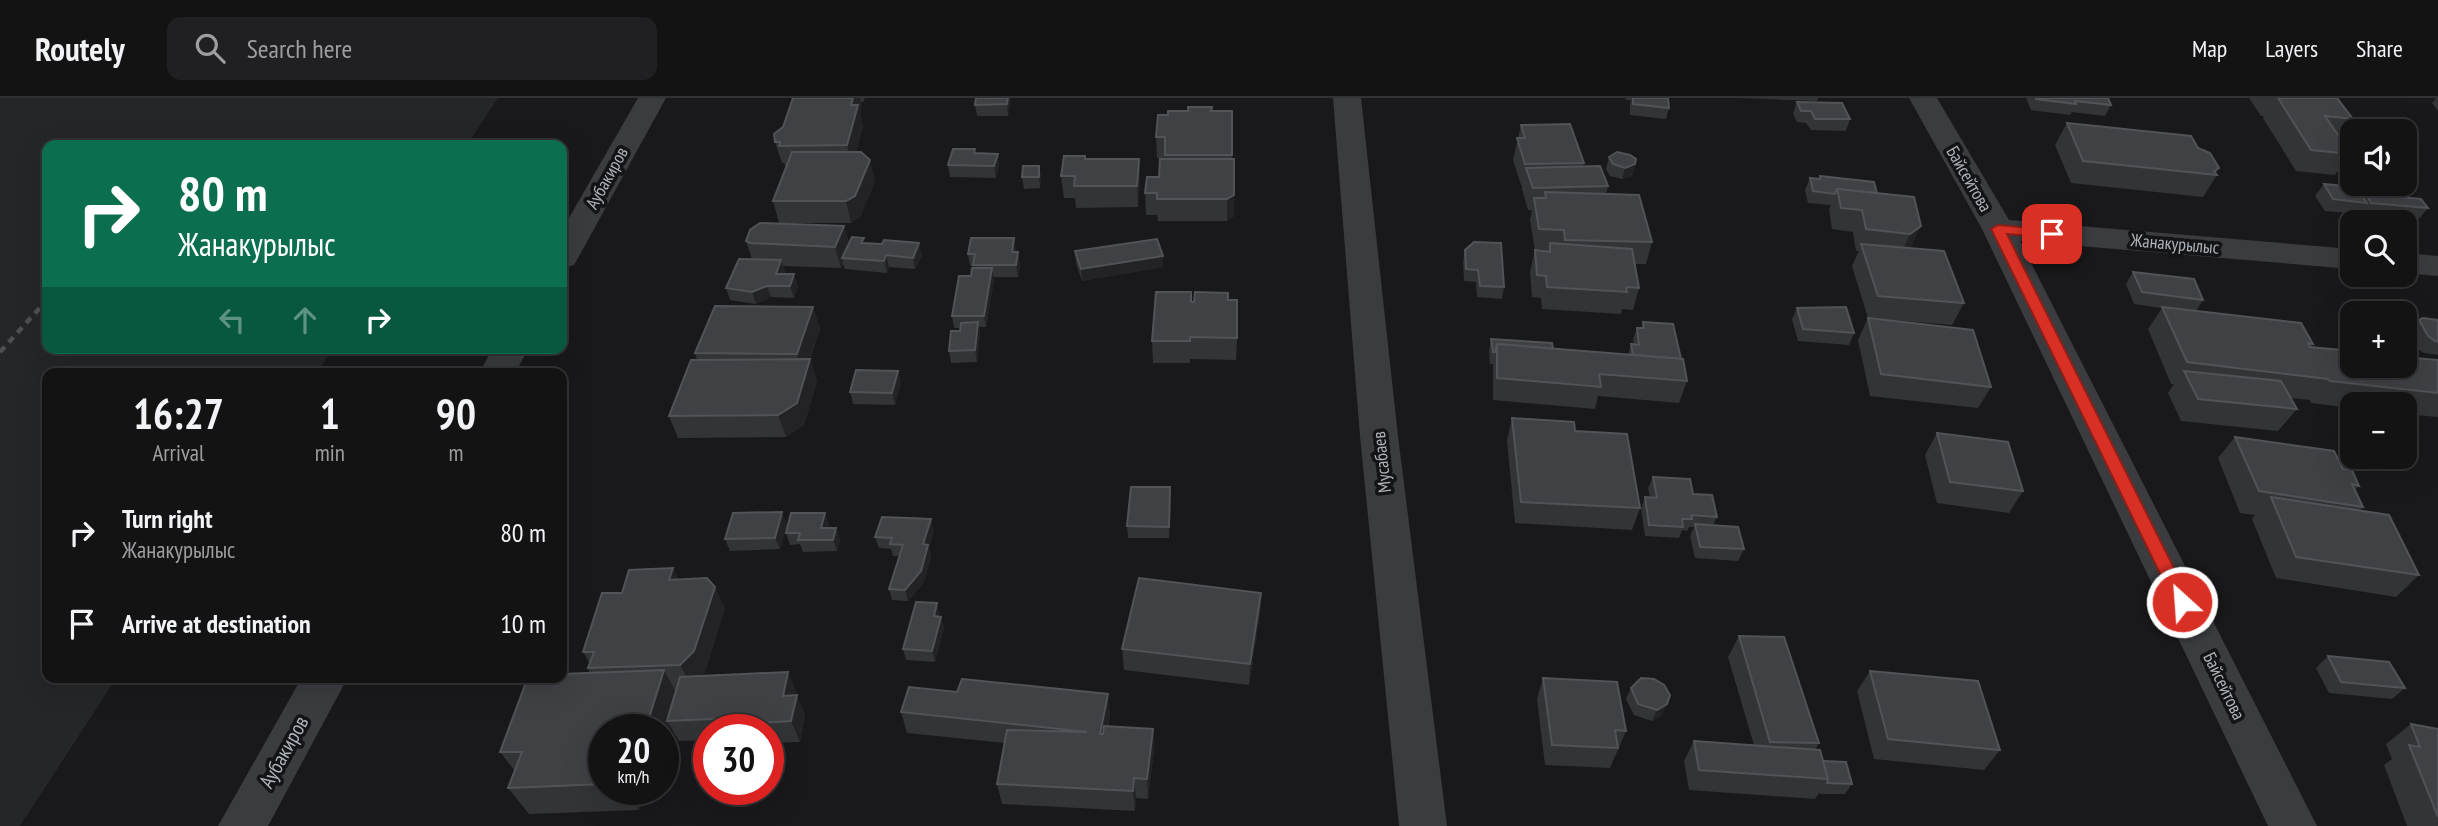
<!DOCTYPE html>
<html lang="en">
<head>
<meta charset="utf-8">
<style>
	:root { --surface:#131314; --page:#202022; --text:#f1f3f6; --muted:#9d9ea0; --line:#323234 }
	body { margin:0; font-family:"PT Sans Narrow",sans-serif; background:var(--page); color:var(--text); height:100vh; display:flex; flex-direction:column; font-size:26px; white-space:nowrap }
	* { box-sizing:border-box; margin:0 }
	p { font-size:23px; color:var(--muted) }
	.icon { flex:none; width:38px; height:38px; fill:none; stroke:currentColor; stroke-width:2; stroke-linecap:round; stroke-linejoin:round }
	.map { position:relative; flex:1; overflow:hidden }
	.drawer { position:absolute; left:42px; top:270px; width:525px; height:315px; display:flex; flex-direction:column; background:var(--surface); border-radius:14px; box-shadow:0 7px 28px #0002,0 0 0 2px var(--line) }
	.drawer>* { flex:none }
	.banner { position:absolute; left:42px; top:42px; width:525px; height:214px; border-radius:14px; box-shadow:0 7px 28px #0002,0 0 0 2px var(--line); background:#0b6e4f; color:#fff; overflow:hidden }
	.tools { position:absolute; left:2340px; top:21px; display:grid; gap:14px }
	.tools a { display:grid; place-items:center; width:77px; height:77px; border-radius:14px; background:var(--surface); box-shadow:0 7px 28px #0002,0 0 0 2px var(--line); font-size:35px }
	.speed { position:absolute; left:588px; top:616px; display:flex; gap:14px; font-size:35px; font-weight:700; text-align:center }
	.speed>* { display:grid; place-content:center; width:91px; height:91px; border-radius:50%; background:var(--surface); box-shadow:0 7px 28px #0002,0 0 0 2px var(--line); line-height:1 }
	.speed small { font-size:18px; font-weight:400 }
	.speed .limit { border:10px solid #d22; background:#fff; color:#111 }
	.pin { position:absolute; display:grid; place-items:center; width:60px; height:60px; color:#fff; margin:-30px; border-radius:14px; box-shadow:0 4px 10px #0006 }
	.me { position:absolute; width:77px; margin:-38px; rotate:334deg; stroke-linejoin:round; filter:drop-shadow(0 0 5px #0008) }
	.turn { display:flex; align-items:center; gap:24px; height:147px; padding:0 21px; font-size:32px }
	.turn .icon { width:91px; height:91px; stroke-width:2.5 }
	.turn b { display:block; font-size:49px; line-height:60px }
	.lanes { display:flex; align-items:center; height:66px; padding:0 21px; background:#0003; justify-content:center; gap:35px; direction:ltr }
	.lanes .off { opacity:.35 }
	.eta { display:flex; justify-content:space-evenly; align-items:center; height:119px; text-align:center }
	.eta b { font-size:42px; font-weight:700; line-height:49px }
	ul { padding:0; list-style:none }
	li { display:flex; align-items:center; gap:21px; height:91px; padding:0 21px }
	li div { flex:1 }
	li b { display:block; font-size:26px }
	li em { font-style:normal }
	header { display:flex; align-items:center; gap:42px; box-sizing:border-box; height:98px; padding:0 35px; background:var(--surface); border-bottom:2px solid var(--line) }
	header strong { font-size:33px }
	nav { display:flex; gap:38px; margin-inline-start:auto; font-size:24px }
	.search { width:490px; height:63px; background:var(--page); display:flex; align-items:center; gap:18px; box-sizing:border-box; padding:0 24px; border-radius:14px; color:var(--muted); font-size:26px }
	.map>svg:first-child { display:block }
	.built { fill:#252628 }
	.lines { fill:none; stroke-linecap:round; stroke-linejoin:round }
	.minor { fill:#3a3c40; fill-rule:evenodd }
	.rail { stroke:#4d5055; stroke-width:4.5; stroke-dasharray:7 6; stroke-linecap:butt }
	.wall { fill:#323436 }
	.shaded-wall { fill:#232325 }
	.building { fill:#3f4144; stroke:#505357; stroke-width:2 }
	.route { fill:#d93025; stroke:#8d1f18; stroke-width:2 }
	.labels { text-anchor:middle; stroke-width:7; stroke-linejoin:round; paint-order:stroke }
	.street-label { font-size:18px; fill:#acb3ba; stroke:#141416 }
	.near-street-label { font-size:21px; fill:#acb3ba; stroke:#141416 }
</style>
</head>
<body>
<header>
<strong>Routely</strong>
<div class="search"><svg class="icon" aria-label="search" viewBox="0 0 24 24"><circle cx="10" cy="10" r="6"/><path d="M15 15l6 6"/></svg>Search here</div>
<nav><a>Map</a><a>Layers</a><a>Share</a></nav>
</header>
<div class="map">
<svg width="2438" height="728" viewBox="0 0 2438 728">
	<rect width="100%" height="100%" fill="#19191b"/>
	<path class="built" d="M0,0H498L467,47H47V250H333L317,275H47V579H117L20,728H0Z"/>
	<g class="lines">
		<g class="minor">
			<path d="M638,0H666L578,160L574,167L562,170V132Z"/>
			<path d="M1333,0H1361L1398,338L1447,728H1399L1360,338Z"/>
			<path d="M1909,0H1937L2009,122L2352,151V171L2020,143L2317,728H2268L1982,131Z"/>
			<path d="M2404,155L2438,158V178L2404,175Z"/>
			<path d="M493,250H529L515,275H479Z"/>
			<path d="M302,579H348L268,728H218Z"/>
		</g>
		<path class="rail" d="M0,254L47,202"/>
	</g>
	<g class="wall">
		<path d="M793,0H865L863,4H861L862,8L860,15L863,28L856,54L875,83L860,119L851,125H779L773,103L786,70L784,65H782L775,44L783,29Z"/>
		<path d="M1011,0L1008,18H977L975,7Z"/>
		<path d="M1626,0H1668L1669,10L1666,21L1630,17V6L1631,2H1626Z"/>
		<path d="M1739,0H1818L1817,3Z"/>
		<path d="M2026,0H2108L2111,7L2105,18L2072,14L2070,17L2031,12Z"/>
		<path d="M2249,0H2337L2353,21L2339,39L2351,56L2335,77L2296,73L2263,20L2264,18H2261Z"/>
		<path d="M2436,0H2438V13L2432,5Z"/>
		<path d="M1797,4L1850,21L1846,33L1811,32L1806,25L1797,24L1793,15Z"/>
		<path d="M1212,9V13H1232V61L1234,118L1227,123H1158L1157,117H1146L1145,95L1159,79L1165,60H1157L1156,39L1188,13Z"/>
		<path d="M2067,25L2198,50L2219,70L2216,75L2217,77L2203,99L2071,85L2055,47Z"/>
		<path d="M1521,27L1584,65L1583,69L1608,88L1606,96L1652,144L1646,166H1635L1639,190L1633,212L1622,211L1621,216L1542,211L1541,200L1532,199L1530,174L1535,152L1530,122L1532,112H1528L1522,91V87H1521L1513,62Z"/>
		<path d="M976,55L999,67L996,80L950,79L948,67Z"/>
		<path d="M1609,59L1635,66L1632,78L1622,81L1610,78L1606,71Z"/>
		<path d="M1085,61H1139L1140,82L1138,109L1076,110L1075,100H1064L1061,78Z"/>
		<path d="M1023,68H1039L1041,79L1040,90L1024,91L1022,79Z"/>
		<path d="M1820,78L1877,95L1914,99L1910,150L1964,205L1952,227L1868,220L1852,168L1859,153H1856L1853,134L1832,131L1829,112L1831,107L1808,105L1805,92L1810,80L1818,81Z"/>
		<path d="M2324,86L2363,99L2366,96L2428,110L2418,122L2362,116L2360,113L2358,116L2325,113L2315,98Z"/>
		<path d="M844,128L849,145H865L922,157L915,171L889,169L887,175L845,171L843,166L841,170L783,168L785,173L784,176L798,188L794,200L771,199L756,206L730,202L726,190L752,161L746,143Z"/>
		<path d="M1014,140L1016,154L1020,166L1018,179H993L994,182L986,229H979L980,236L977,264L951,265L949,253L960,233V230H954L952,218L974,170L973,168H970L968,156Z"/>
		<path d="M1465,152L1504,189L1502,201L1477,199L1476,184L1464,183L1463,164Z"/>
		<path d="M1075,153L1163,169L1082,183L1076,165Z"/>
		<path d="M2133,174L2203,202L2196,213L2313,246L2311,249L2438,262V319L2404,316V306H2352V310L2311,305L2310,302L2291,300L2297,311L2278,333L2181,323L2168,295L2174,286H2171L2148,231L2162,210L2134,206L2126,186Z"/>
		<path d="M1191,194V204L1228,202L1237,240L1236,262L1190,261V265H1153L1152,243Z"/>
		<path d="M813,209L820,231L810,261L817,283L804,327L786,339L678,340L669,318L697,262L695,255Z"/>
		<path d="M1797,210L1854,235L1849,247L1798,243L1792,221Z"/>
		<path d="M1868,220L1991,289L1978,310L1870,298L1858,242Z"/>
		<path d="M2419,222H2438V257L2424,255L2417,250L2408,234Z"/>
		<path d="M1643,224L1681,261L1687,283L1679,305L1598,298L1595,311L1493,302V266H1490L1489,253L1491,241L1553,251L1628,257L1631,246L1634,247L1633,241L1637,230H1641Z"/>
		<path d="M898,273L901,285L895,307L853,306L850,294Z"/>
		<path d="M1512,320L1575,333L1640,410L1632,432L1515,425L1507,342Z"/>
		<path d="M1937,335L2023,393L2009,415L1937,405L1925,357Z"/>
		<path d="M2235,339L2343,371L2359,388L2354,392L2363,409L2360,412L2419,477L2396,499L2276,480L2252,421L2255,417L2240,415L2218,360Z"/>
		<path d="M1653,379L1693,396L1717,419L1713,427L1744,451L1738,463L1695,460L1690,438L1694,429H1689L1687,433L1682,432L1679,440L1645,438L1641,411L1645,399L1650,400L1648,390Z"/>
		<path d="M1171,401L1169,440H1128L1127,428Z"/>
		<path d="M787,426L780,451L730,453L725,441Z"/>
		<path d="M829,426L828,430H836L840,442L837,453L803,454L800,446L790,447L786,435Z"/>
		<path d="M934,433L929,449L931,459L924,484L908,503L892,502L889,491L899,458H893L891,451L879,450L875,439Z"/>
		<path d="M673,470L678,482L725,510L705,574L700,578L797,595L796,597L805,617L800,644L768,645V632H709V642L679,643L670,628L665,648H663V632H604V691H645L639,712L529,716L508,690L515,673L500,654L590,575L588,570L590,566L583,554L622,495Z"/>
		<path d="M1261,495L1260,516L1249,587L1124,572L1122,551Z"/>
		<path d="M940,517L939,519L944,530L935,564L906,562L903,551Z"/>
		<path d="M1739,538L1819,645L1815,652L1823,663L1852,686L1845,696H1820V694L1815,701L1689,692L1684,663L1694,643L1754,647L1728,559Z"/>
		<path d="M2328,558L2405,590L2392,601L2329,595L2316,570Z"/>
		<path d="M1870,573L2000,652L1984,672L1874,661L1857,593Z"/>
		<path d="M1543,580L1626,633L1610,670L1545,667L1537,601Z"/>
		<path d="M1641,580L1662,617L1652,623L1634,617L1626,601L1631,590Z"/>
		<path d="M901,614L1110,616L1108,629L1153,631L1154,651L1148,701L1136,700L1135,713L1002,706L997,686L1005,645L907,635Z"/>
		<path d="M2411,626L2438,631V728H2407L2384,667L2392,661L2386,646Z"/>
	</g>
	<g class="shaded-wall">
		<path d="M853,0H860L862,8L860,15L863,28L852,68L847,47L851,7Z"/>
		<path d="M1008,0H1011L1008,18L1007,6Z"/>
		<path d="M998,56L999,67L996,80L994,68Z"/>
		<path d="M1139,61L1140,82L1138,109L1137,88Z"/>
		<path d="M870,62L875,83L860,119L851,125L846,103Z"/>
		<path d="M1635,66L1632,78L1622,81L1625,70Z"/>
		<path d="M1039,68L1041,79L1040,90L1039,79Z"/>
		<path d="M1234,97V118L1227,123V101Z"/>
		<path d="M844,128L850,150L842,160L843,166L841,170L835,149Z"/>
		<path d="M1921,128L1911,150L1900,158L1910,136Z"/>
		<path d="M1014,140L1016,152L1014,166L1012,154Z"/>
		<path d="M919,145L922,157L915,171L913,160Z"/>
		<path d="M1018,154L1020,166L1018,179L1016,167Z"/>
		<path d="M886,157L889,169L887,175L884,163Z"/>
		<path d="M1163,158V169L1082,183L1081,171Z"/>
		<path d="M781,162L785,173L779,188L776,176Z"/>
		<path d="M992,170L994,182L986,229L984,218Z"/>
		<path d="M794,176L798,188L794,200L790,188Z"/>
		<path d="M767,188L771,199L756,206L752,194Z"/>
		<path d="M813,209L820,231L804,278L797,256Z"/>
		<path d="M978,224L980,236L977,264L975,252Z"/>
		<path d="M810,261L817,283L804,327L786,339L778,317Z"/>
		<path d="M898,273L901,285L895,307L892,295Z"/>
		<path d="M1170,389L1171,401L1169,440V429Z"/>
		<path d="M782,414L787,426L780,451L775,440Z"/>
		<path d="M825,415L829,426L825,442L821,430Z"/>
		<path d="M931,421L934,433L929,449L931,459L924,484L908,503L905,492L923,446Z"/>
		<path d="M836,430L840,442L837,453L833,442Z"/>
		<path d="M673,470L683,491L669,482Z"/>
		<path d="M715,489L725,510L705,574L691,587L680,567Z"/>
		<path d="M1261,495L1260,516L1249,587L1250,566Z"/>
		<path d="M937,505L940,517L937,530L934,518Z"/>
		<path d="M941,519L944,530L935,564L932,553Z"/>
		<path d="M664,572L679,600L667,623L670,628L665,648H663V632H638L640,624Z"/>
		<path d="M788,574L797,595L792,618L783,598Z"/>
		<path d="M1108,596L1110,616L1102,656L1100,636Z"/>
		<path d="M797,597L805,617L800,644L791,623Z"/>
		<path d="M1667,606L1662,617L1652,623L1657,612Z"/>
		<path d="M1153,631L1154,651L1148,701L1147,681Z"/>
		<path d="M1134,680L1136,700L1135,713L1133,693Z"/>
		<path d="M625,691H645L639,712Z"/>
	</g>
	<g class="building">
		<path d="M793,0H853L851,7H858L847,47L779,48L780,44H775L774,36L783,29Z"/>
		<path d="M976,0H1008L1007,6L975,7Z"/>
		<path d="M1633,0H1668L1669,10L1633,6Z"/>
		<path d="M2036,0H2108L2111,7L2075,3L2076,6L2036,1Z"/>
		<path d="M2278,0H2337L2353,21L2325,18L2351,56L2311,52Z"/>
		<path d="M1797,4L1842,5L1850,21H1815L1811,13H1801Z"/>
		<path d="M1188,9H1212L1211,13H1232V57H1165V39H1156L1158,17H1168V13H1188Z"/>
		<path d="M2067,25L2191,38L2198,50L2210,55L2219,70L2214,73L2217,77L2083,63Z"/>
		<path d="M1570,26L1584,65L1525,66L1517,40H1525L1521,27Z"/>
		<path d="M953,51H975L974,55L998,56L994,68L948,67Z"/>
		<path d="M792,54H861L870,62L855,98L846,103H773Z"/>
		<path d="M1617,54L1630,57L1636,61L1635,66L1625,70L1613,66L1609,59Z"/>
		<path d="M1064,58H1085V61H1139L1137,88H1074L1075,78H1061Z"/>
		<path d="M1160,61H1234V97L1227,101H1157V95H1145L1147,79H1159Z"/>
		<path d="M1023,68H1039V79H1022Z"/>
		<path d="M1600,68L1608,88L1533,90L1526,70Z"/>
		<path d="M1820,78L1874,84L1877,95L1837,91L1835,96L1813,93L1810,80L1820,81Z"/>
		<path d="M2324,86L2356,89L2367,105L2333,101Z"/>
		<path d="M1837,91L1914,99L1921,128L1910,136L1866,131L1862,112L1841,110Z"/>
		<path d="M1545,94L1639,97L1652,144L1565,142L1564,132L1539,131L1534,100H1546Z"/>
		<path d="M2366,96L2421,101L2428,110L2371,105Z"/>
		<path d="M760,125L844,128L835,149L750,145L746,143L750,132Z"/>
		<path d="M852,139L864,140L861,145L882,146L884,142L919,145L913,160L886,157L884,163L842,160Z"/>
		<path d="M971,140H1014L1012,154H1018L1016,167H973L975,156H968Z"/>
		<path d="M1157,141L1163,158L1081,171L1075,153Z"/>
		<path d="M1474,144L1501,145L1504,189L1480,188L1478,172L1466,171L1465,152Z"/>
		<path d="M1550,145L1632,151L1639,190L1626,189L1627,194L1547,189L1546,178L1537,177L1535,152L1550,154Z"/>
		<path d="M1861,146L1944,153L1964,205L1878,198Z"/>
		<path d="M739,161L781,162L776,176H794L790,188H767L752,194L726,190Z"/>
		<path d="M972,170H992L984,218H952L959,178H971Z"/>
		<path d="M2133,174L2194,181L2203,202L2142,194Z"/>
		<path d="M1156,194H1191V204H1194L1195,194L1228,195V202H1237V240L1190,239V243H1152Z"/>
		<path d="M715,208L813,209L797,256L695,255Z"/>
		<path d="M1846,209L1854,235L1803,231L1797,210Z"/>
		<path d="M2162,209L2301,225L2313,246L2308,245L2310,249L2352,253V268H2404V259L2438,262V295L2330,283L2328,281L2187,264Z"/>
		<path d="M1868,220L1973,232L1991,289L1881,276Z"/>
		<path d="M2423,220L2438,222V244L2435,243L2428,238L2419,222Z"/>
		<path d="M978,224L975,252L949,253L951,233H960L961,225Z"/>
		<path d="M1643,224L1673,226L1681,261L1633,257L1631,246L1639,247L1637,230H1644Z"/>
		<path d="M1491,241L1552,245L1553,251L1497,246L1495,254H1493Z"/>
		<path d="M1497,246L1683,261L1687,283L1599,276L1601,289L1497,280Z"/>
		<path d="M810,261L797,305L778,317L669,318L691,262Z"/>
		<path d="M856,272L898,273L892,295L850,294Z"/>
		<path d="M2184,273L2281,283L2297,311L2198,301Z"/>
		<path d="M1512,320L1574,324L1575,333L1627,336L1640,410L1521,404Z"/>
		<path d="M1937,335L2008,344L2023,393L1950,384Z"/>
		<path d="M2235,339L2334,353L2343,371L2352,372L2359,388L2352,386L2363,409L2259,393Z"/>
		<path d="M1653,379L1690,381L1693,396L1712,397L1717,419L1691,417L1692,421H1682L1683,429L1649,427L1645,399L1657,400Z"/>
		<path d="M1131,389H1170L1169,429L1127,428Z"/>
		<path d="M2271,399L2389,417L2419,477L2296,459Z"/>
		<path d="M782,414L775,440L725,441L733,415Z"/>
		<path d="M791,415H825L821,430H836L833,442H798L800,435H786Z"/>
		<path d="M882,419L931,421L923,446L928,447L921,473L905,492L889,491L903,447L890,446L892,440L875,439Z"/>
		<path d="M1695,426L1738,429L1744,451L1700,449Z"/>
		<path d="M673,470L669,482L707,480L715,489L694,553L680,567L588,570L594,554H583L602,495H622L629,472Z"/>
		<path d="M1139,480L1261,495L1250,566L1122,551Z"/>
		<path d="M916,504L937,505L934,518L941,519L932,553L903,551Z"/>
		<path d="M1739,538L1784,539L1819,645L1770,644Z"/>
		<path d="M2328,558L2389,564L2405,590L2341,584Z"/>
		<path d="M664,572L649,620L640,624L638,632H604V686L508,690L522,654H500L528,579H562V576Z"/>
		<path d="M1870,573L1978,583L2000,652L1888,641Z"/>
		<path d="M788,574L783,598L797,597L791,623L757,625L758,619L667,623L680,579Z"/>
		<path d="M1543,580L1617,584L1626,633L1615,632L1618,650L1552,647Z"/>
		<path d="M1641,580L1654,581L1664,587L1670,597L1667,606L1657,612L1638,606L1631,590Z"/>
		<path d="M962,581L1108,596L1100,636H1103L1104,628L1153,631L1147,681L1134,680L1133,693L997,686L1007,632L1087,634L901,614L909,589L957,594Z"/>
		<path d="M2411,626L2438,631V719L2409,647L2420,649Z"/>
		<path d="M1694,643L1820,652L1828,681L1699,672Z"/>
		<path d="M1823,663L1846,664L1852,686L1827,685L1828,681Z"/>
	</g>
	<path class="route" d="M1998,127L2052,132L2059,136L2052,140L2007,136L2191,504L2189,509H2176L2174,504L1991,131Z"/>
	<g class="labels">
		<g class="street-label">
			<text transform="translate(607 80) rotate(-61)" y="6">Аубакиров</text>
			<text transform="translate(1969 81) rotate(60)" y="6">Байсейтова</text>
			<text transform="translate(2175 146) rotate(5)" y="6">Жанакурылыс</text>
			<text transform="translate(1382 364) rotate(-96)" y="6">Мусабаев</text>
			<text transform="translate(2224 588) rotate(64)" y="6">Байсейтова</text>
		</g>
		<g class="near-street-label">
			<text transform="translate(284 654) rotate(-61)" y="7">Аубакиров</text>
		</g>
	</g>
</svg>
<div class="tools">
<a><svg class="icon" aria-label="sound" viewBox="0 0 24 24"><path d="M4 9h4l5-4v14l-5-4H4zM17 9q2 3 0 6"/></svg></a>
<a><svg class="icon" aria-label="search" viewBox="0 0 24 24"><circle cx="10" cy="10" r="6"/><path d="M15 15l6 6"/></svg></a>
<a>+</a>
<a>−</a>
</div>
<div class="speed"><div>20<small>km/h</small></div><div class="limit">30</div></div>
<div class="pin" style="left:2052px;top:136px;background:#d93025"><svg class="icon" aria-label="arrive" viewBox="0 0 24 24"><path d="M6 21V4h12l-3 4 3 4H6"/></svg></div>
<svg class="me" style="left:2182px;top:504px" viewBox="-20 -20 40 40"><circle r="17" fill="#d93025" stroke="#fff" stroke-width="3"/><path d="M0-11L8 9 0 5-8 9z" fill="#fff"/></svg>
<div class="banner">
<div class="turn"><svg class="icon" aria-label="right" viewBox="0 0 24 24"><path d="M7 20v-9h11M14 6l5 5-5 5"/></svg><div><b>80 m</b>Жанакурылыс</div></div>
<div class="lanes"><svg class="icon off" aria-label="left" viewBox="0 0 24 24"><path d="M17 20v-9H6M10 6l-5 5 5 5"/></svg><svg class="icon off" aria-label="ahead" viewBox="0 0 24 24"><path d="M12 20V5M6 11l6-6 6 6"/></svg><svg class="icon" aria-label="right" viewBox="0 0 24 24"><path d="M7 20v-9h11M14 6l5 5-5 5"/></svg></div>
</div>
<section class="drawer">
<div class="eta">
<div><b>16:27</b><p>Arrival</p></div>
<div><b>1</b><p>min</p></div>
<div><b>90</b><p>m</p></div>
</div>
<ul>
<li><svg class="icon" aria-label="right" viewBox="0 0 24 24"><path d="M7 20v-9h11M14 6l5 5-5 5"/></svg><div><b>Turn right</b><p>Жанакурылыс</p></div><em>80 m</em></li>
<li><svg class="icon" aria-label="arrive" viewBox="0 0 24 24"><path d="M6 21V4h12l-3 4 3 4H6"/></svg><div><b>Arrive at destination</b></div><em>10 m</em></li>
</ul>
</section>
</div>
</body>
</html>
